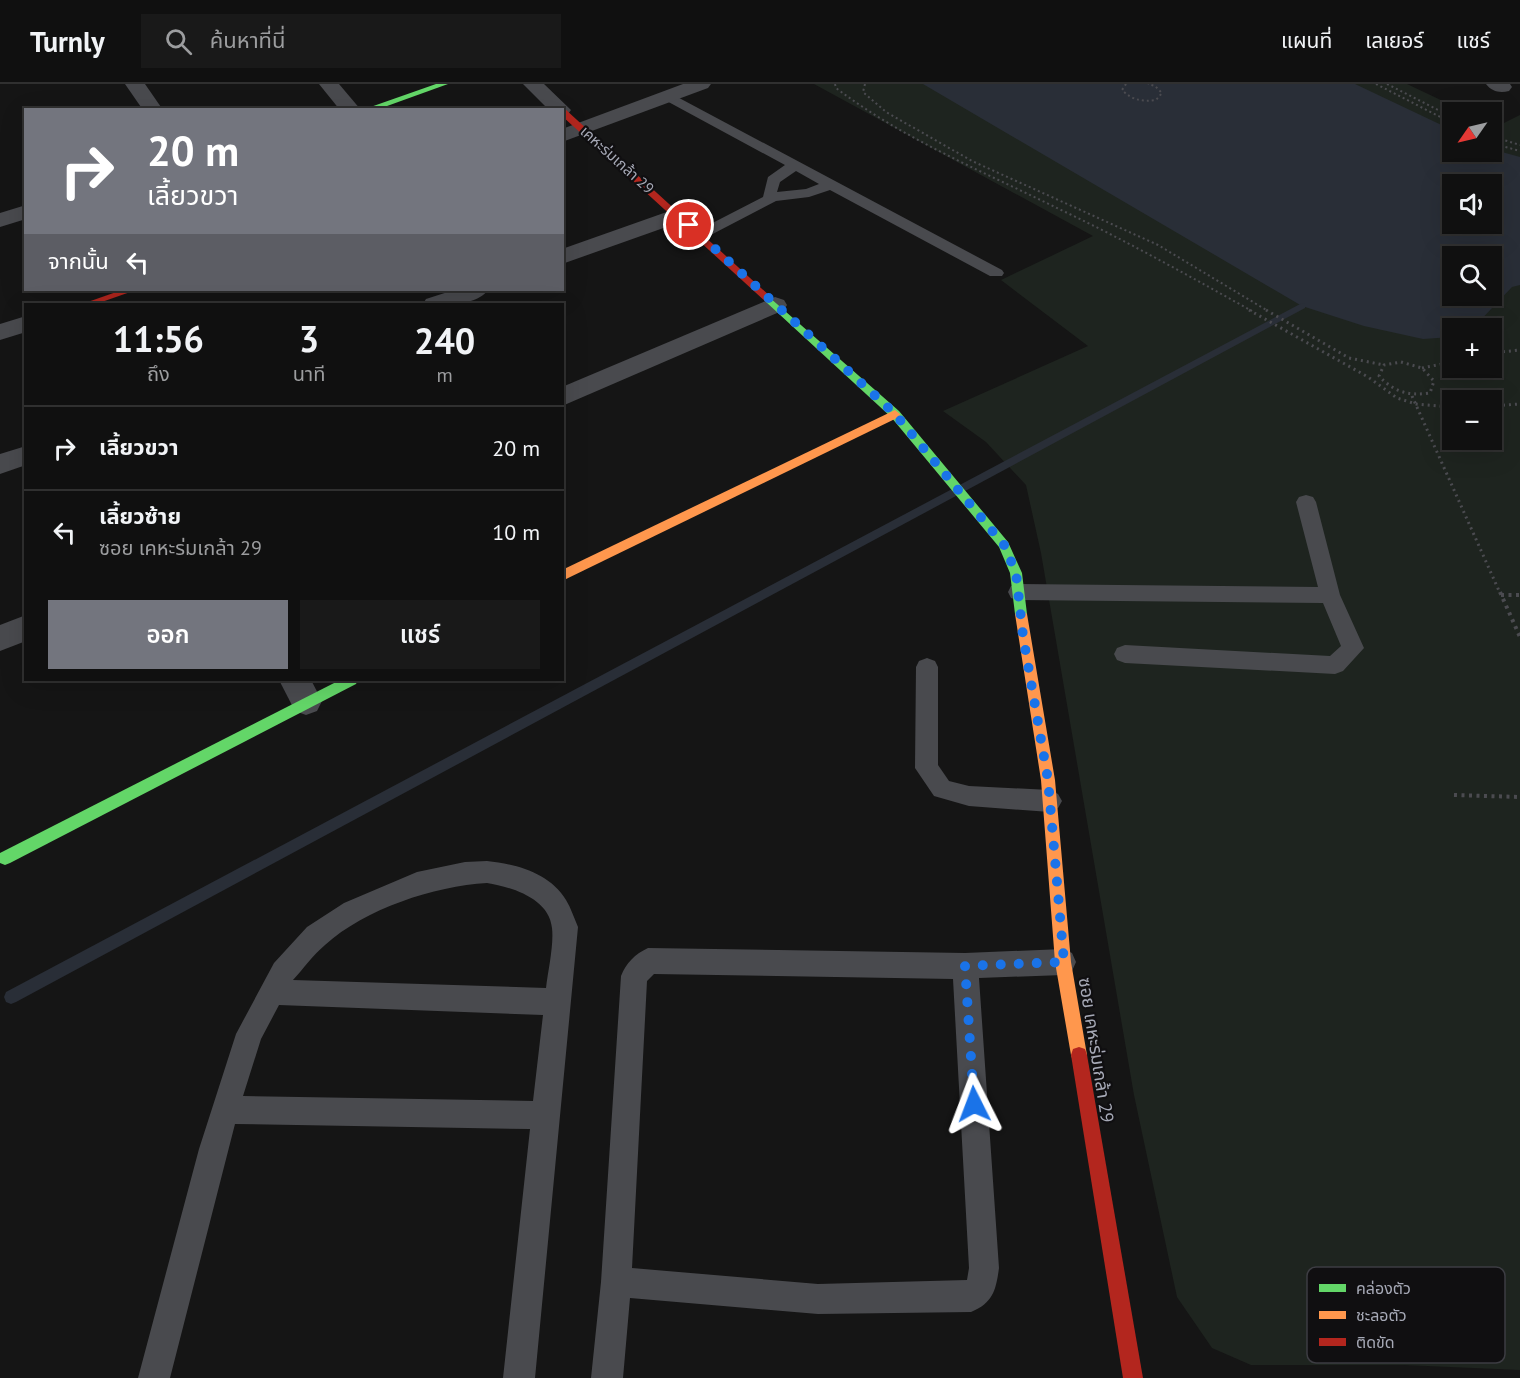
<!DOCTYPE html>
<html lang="th">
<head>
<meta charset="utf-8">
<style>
	:root { --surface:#101010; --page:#191919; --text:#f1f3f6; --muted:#9c9d9f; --line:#303030; --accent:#73757e }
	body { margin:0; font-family:"PT Sans","Noto Sans Thai",sans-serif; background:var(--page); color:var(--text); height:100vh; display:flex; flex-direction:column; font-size:22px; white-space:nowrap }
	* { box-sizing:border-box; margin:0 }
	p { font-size:20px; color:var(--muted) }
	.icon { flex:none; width:33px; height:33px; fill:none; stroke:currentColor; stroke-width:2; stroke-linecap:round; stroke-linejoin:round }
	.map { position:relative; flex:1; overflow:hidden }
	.details { position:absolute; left:24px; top:219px; width:540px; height:378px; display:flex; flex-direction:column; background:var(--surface); border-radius:0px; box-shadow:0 6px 24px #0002,0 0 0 2px var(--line) }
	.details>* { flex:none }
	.top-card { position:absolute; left:24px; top:24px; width:540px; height:183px; border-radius:0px; box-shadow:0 6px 24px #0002,0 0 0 2px var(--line); background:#73757e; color:#fff; overflow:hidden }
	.needle { width:39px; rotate:236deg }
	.buttons { position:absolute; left:1442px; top:18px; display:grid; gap:12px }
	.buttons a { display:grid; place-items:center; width:60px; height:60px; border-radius:0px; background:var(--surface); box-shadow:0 6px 24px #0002,0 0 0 2px var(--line); font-size:30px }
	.pin { position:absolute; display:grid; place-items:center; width:51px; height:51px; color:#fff; margin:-26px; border:3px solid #fff; border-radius:50%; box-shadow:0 2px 6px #0007 }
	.me { position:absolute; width:66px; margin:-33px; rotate:357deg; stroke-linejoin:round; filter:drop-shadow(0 0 4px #0008) }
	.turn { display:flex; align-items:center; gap:21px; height:126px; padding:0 24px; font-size:27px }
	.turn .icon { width:78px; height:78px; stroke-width:2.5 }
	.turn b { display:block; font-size:42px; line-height:51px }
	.then { display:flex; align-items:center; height:57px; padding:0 24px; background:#0003; gap:12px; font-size:22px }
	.eta { display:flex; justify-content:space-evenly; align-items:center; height:102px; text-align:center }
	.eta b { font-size:36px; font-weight:600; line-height:42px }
	.primary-button { display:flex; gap:12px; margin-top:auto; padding:12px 24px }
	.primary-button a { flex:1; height:69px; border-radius:0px; background:var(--accent); color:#fff; font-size:24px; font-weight:600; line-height:69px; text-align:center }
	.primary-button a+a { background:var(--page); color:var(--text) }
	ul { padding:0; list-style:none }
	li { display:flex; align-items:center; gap:18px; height:84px; padding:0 24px; border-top:2px solid var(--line) }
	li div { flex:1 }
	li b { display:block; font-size:22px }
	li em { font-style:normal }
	header { display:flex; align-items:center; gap:36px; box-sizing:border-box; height:84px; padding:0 30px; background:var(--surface); border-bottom:2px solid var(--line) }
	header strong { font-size:28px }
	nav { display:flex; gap:33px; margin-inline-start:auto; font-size:21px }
	.search { width:420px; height:54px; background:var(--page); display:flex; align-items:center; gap:15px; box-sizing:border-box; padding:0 21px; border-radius:0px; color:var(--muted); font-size:22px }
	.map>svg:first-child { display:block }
	.green { fill:#1e241f; fill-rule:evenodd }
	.water { fill:#292e37; fill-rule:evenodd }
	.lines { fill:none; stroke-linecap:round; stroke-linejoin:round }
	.stream { fill:#292e37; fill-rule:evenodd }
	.path-far2 { stroke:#4b4b50; stroke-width:2; stroke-dasharray:2 3; stroke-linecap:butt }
	.path-far1 { stroke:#4b4b50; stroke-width:3; stroke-dasharray:2 4; stroke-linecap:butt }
	.path { stroke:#4b4b50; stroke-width:4; stroke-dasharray:3 4.5; stroke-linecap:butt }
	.lane { fill:#494a4e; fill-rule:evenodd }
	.street { fill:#494a4e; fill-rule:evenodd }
	.fast { fill:#63d668; fill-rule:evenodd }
	.slow { fill:#ff974d; fill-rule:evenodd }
	.jam { fill:#b3261e; fill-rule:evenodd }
	.route { stroke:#1a73e8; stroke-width:10; stroke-dasharray:0 18 }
	.labels { text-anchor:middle; stroke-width:4.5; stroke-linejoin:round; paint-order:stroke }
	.far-street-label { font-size:15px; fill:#a6a9b6; stroke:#100f11 }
	.street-label { font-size:18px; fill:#a6a9b6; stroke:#100f11 }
	.key { fill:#100f11; stroke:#3d3d43; stroke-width:1.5 }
	.key-label { font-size:16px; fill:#a6a9b6 }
</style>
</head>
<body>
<header>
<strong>Turnly</strong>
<div class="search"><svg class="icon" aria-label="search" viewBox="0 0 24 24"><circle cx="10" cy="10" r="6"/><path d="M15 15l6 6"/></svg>ค้นหาที่นี่</div>
<nav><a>แผนที่</a><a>เลเยอร์</a><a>แชร์</a></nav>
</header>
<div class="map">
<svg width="1520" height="1294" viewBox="0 0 1520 1294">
	<rect width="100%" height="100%" fill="#151515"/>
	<path class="green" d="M814,0H1407L1466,28H1452V68H1491V41L1496,43L1520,31V1286L1404,1281H1251L1212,1264L1177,1213L1134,1011L1041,469L1026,401L986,358L943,327L1088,262L1001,196L1093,152ZM1452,100H1491V140H1452ZM1452,172H1491V212H1452ZM1452,244H1491V284H1452ZM1452,316H1491V356H1452Z"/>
	<path class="water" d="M923,0H1355L1452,46V68H1491V65L1520,73V201L1512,203L1473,244H1452V253L1423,255L1364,242L1302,222ZM1452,100H1491V140H1452ZM1452,172H1491V212H1452Z"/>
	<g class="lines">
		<path class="stream" d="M1302,219L1305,220V224L16,918L11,920L6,918L4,913L6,908Z"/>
		<g class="path-far2">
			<path d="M835,0L836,4C903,55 984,88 1059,125C1125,156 1189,192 1252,227"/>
			<path d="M865,0L863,8L886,28L972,77L1158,161L1268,227"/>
			<path d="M1126,0L1122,6C1132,16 1142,18 1156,16L1162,9L1155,2L1148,0"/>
			<path d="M1376,0L1452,39"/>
			<path d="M1387,0L1452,33"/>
			<path d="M1491,52L1520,61"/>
			<path d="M1491,59L1520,67"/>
		</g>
		<g class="path-far1">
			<path d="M1249,226L1368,293L1397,314L1416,320L1452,323"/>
			<path d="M1266,226L1349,274L1384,281"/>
			<path d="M1491,269L1520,266"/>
			<path d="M1401,278L1422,284L1434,297L1430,309C1408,312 1394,308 1379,292L1384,281Z"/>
			<path d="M1422,284L1452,278"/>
			<path d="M1412,312L1500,509"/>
			<path d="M1491,322L1520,320"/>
		</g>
		<g class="path">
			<path d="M1500,508L1520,553"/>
			<path d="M1501,511H1520"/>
			<path d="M1454,711L1520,713"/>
		</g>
		<g class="lane">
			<path d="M668,8L1002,186L1004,189L1002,192H990L830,106L809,113L776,117L705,154H695L692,151L695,148L763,113L768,93L785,81L663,15L661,12ZM796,87L819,100L806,105L777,108L780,98Z"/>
			<path d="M1306,411L1313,413L1316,418L1340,511L1364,564L1343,587L1335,590L1125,579L1117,576L1114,570L1117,564L1125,561L1330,572L1341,562L1323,519L1018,516L1011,514L1008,508L1011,502L1018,500L1318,503L1296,418L1299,413Z"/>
			<path d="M927,574L935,577L938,583V681L949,697L969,702L1050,706L1058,710L1062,717L1058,724L1050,728L969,722L934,712L915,684L916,583L919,577Z"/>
			<path d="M487,777C516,780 550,789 566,816C571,824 574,834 578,843L535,1294H503L530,1045L235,1040L170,1294H138L199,1065L236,950L274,879L307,843L344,819L417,788L465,778ZM487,799C511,803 549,814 552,844C554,861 548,887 546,904L293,896C304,884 313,871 325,861C365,825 434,802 487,799ZM279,921L543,931L533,1017L243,1012L261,955Z"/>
			<path d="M648,864L965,869L1063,865L1072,869L1076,878L1072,887L1063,891L979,894L999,1184C996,1206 993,1219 971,1228L818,1230L630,1214L623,1294H591L601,1198L621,892C626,879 635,870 648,864ZM654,890L953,895L969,1184L967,1196L818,1200L632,1184L647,897Z"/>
		</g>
		<g class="street">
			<path d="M125,0H145L163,26H143Z"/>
			<path d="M319,0H339L361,26H340Z"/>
			<path d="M523,0H544L571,26L568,30L562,32V26H549Z"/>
			<path d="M683,0H711L708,4L562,58V45Z"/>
			<path d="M1486,0H1510L1512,3L1509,7C1500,9 1492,8 1486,0Z"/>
			<path d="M26,121V135L0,143V129Z"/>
			<path d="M678,124L686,126L689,131L686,136L562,180V165Z"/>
			<path d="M454,206H488C477,222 440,222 423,220L426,215Z"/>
			<path d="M775,213L784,216L787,221L784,226L562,322V303Z"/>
			<path d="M26,232V248L0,256V240Z"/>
			<path d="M26,362V381L0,390V370Z"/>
			<path d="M26,531V557L0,567V541Z"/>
			<path d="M279,596H311L322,617L317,627L306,631L295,627Z"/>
		</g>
		<g class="fast">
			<path d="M436,0H448L376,26H362Z"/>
			<path d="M769,213L899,327L1008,458L1022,489L1027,530L1025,534H1017L1015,530L1010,489L999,463L891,333L766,218L764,216Z"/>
			<path d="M340,596H358L356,600L10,779L5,781L0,779V769Z"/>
		</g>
		<g class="slow">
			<path d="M895,326L900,330L899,333L562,497V486Z"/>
			<path d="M1021,525L1027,530L1055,696L1071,878L1087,971L1085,977L1079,979L1073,977L1071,971L1055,878L1041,696L1015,530Z"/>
		</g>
		<g class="jam">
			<path d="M565,25L772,214V218H766L562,32V26H559Z"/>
			<path d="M122,206H136L96,220H82Z"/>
			<path d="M1079,963L1085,965L1087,971L1143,1294H1123L1071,971L1073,965Z"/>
		</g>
	</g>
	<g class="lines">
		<path class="route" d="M689,141L895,330L1004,461L1016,489L1023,552L1048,696L1064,878L965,882L974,1020"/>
	</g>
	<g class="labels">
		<g class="far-street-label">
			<text transform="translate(617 76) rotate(42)" y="5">เคหะร่มเกล้า 29</text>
		</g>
		<g class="street-label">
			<text transform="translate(1096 966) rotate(81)" y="6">ซอย เคหะร่มเกล้า 29</text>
		</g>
	</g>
	<rect x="1307" y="1183" width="198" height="96" rx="9" class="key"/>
	<rect x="1319" y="1200" width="27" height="8" fill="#63d668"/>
	<rect x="1319" y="1227" width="27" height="8" fill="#ff974d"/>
	<rect x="1319" y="1254" width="27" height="8" fill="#b3261e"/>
	<g class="key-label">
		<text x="1356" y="1210">คล่องตัว</text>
		<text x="1356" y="1237">ชะลอตัว</text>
		<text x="1356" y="1264">ติดขัด</text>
	</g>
</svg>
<div class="buttons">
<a><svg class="needle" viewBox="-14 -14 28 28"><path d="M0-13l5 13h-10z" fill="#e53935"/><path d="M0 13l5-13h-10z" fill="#9c9d9f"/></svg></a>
<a><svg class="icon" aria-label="sound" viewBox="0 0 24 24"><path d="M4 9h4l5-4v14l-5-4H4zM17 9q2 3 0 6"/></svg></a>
<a><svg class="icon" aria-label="search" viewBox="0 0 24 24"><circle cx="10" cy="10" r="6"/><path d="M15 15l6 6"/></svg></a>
<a>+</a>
<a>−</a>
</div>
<div class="pin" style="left:689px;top:141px;background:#d93025"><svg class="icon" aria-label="arrive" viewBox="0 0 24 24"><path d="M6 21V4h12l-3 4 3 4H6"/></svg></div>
<svg class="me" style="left:974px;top:1020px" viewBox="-20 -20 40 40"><path d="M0-17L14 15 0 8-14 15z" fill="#1a73e8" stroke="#fff" stroke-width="4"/></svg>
<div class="top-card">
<div class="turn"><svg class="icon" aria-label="right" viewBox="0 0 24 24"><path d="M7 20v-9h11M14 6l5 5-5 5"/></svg><div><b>20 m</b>เลี้ยวขวา</div></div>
<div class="then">จากนั้น<svg class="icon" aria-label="left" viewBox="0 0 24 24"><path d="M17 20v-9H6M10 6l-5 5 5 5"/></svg></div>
</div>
<section class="details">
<div class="eta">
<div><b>11:56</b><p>ถึง</p></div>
<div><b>3</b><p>นาที</p></div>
<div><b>240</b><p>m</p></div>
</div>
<ul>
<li><svg class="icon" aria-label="right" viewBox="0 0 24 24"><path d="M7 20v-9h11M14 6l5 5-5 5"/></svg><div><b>เลี้ยวขวา</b></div><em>20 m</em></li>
<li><svg class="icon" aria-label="left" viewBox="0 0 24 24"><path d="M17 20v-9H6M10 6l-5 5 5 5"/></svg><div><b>เลี้ยวซ้าย</b><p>ซอย เคหะร่มเกล้า 29</p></div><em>10 m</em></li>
</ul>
<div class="primary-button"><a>ออก</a><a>แชร์</a></div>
</section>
</div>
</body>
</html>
